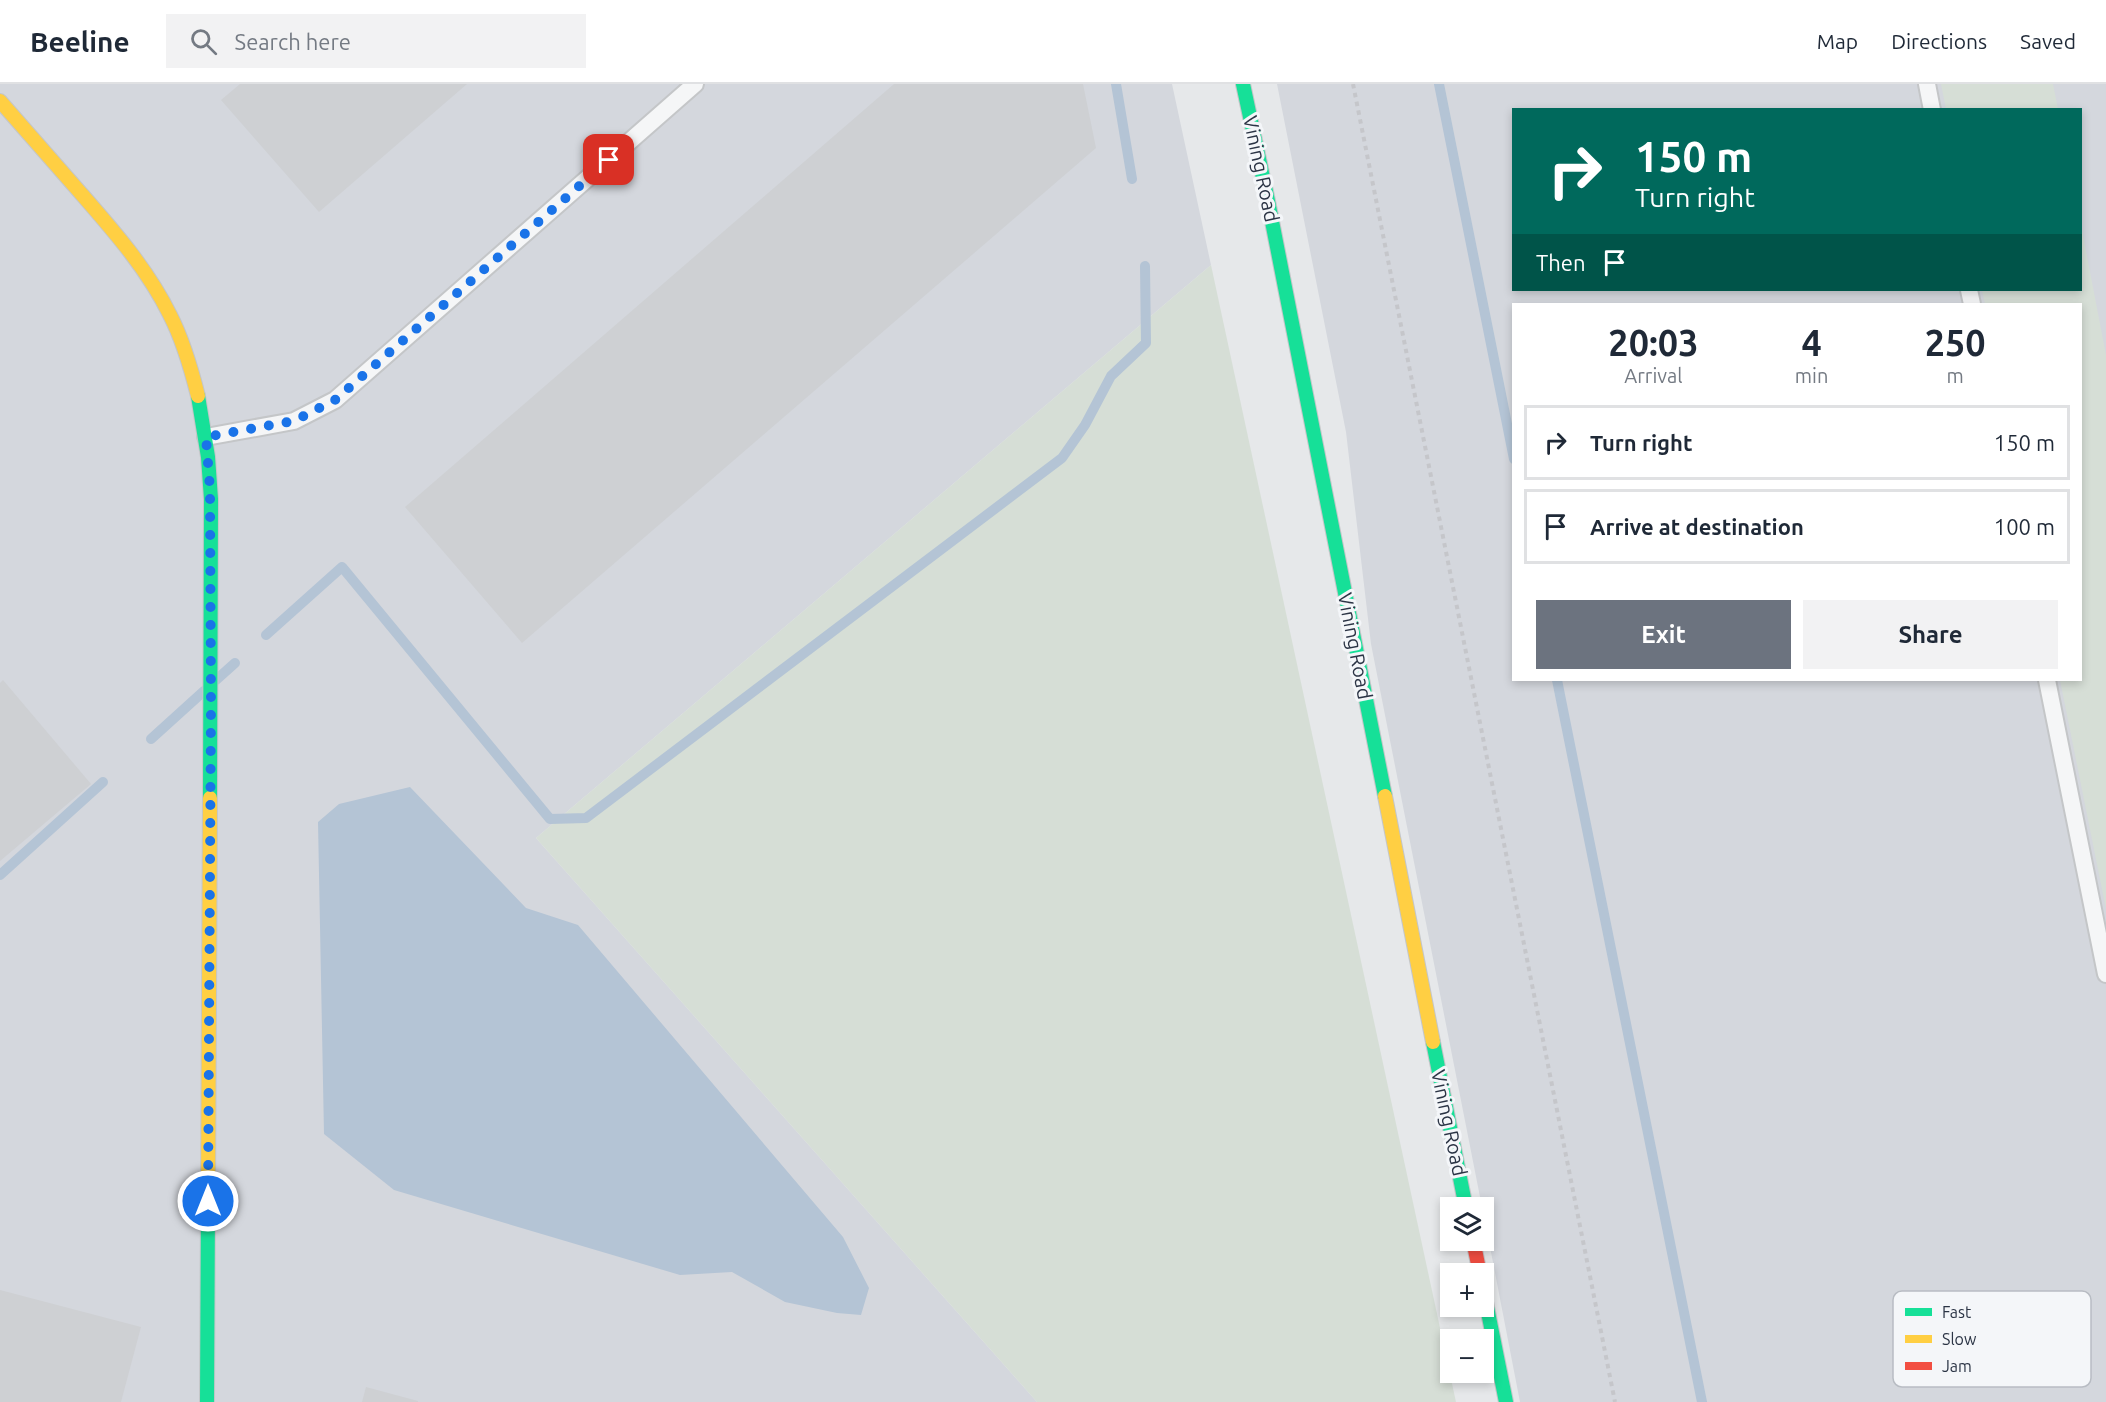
<!DOCTYPE html>
<html lang="en">
<head>
<meta charset="utf-8">
<style>
	:root { --surface:#fff; --page:#f2f2f3; --text:#1f2937; --muted:#747a83; --line:#e0e1e3; --accent:#6c737f }
	body { margin:0; font-family:Ubuntu,sans-serif; background:var(--page); color:var(--text); height:100vh; display:flex; flex-direction:column; font-size:22px; white-space:nowrap }
	* { box-sizing:border-box; margin:0 }
	p { font-size:20px; color:var(--muted) }
	.icon { flex:none; width:33px; height:33px; fill:none; stroke:currentColor; stroke-width:2; stroke-linecap:round; stroke-linejoin:round }
	.map { position:relative; flex:1; overflow:hidden }
	.side { position:absolute; left:1512px; top:219px; width:570px; height:378px; display:flex; flex-direction:column; background:var(--surface); border-radius:0px; box-shadow:0 3px 9px #0003 }
	.side>* { flex:none }
	.banner { position:absolute; left:1512px; top:24px; width:570px; height:183px; border-radius:0px; box-shadow:0 3px 9px #0003; background:#00695c; color:#fff; overflow:hidden }
	.tools { position:absolute; left:1440px; top:1113px; display:grid; gap:12px }
	.tools a { display:grid; place-items:center; width:54px; height:54px; border-radius:0px; background:var(--surface); box-shadow:0 3px 9px #0003; font-size:30px }
	.pin { position:absolute; display:grid; place-items:center; width:51px; height:51px; color:#fff; margin:-26px; border-radius:12px; box-shadow:0 3px 9px #0006 }
	.me { position:absolute; width:66px; margin:-33px; rotate:0deg; stroke-linejoin:round; filter:drop-shadow(0 0 4px #0008) }
	.turn { display:flex; align-items:center; gap:21px; height:126px; padding:0 24px; font-size:27px }
	.turn .icon { width:78px; height:78px; stroke-width:2.5 }
	.turn b { display:block; font-size:42px; line-height:51px }
	.then { display:flex; align-items:center; height:57px; padding:0 24px; background:#0003; gap:12px; font-size:22px }
	.eta { display:flex; justify-content:space-evenly; align-items:center; height:102px; text-align:center }
	.eta b { font-size:36px; font-weight:700; line-height:42px }
	.action { display:flex; gap:12px; margin-top:auto; padding:12px 24px }
	.action a { flex:1; height:69px; border-radius:0px; background:var(--accent); color:#fff; font-size:24px; font-weight:700; line-height:69px; text-align:center }
	.action a+a { background:var(--page); color:var(--text) }
	ul { padding:0; list-style:none }
	li { display:flex; align-items:center; gap:18px; height:75px; margin:0 12px 9px; padding:0 12px; border:3px solid var(--line); border-radius:0px }
	li div { flex:1 }
	li b { display:block; font-size:22px }
	li em { font-style:normal }
	header { display:flex; align-items:center; gap:36px; box-sizing:border-box; height:84px; padding:0 30px; background:var(--surface); border-bottom:2px solid var(--line) }
	header strong { font-size:28px }
	nav { display:flex; gap:33px; margin-inline-start:auto; font-size:21px }
	.search { width:420px; height:54px; background:var(--page); display:flex; align-items:center; gap:15px; box-sizing:border-box; padding:0 21px; border-radius:0px; color:var(--muted); font-size:22px }
	.map>svg:first-child { display:block }
	.built { fill:#d4d7dd; fill-rule:evenodd }
	.green { fill:#d6ded6 }
	.water { fill:#b4c4d5 }
	.lines { fill:none; stroke-linecap:round; stroke-linejoin:round }
	.stream { stroke:#b4c4d5; stroke-width:10 }
	.building { fill:#ced0d3 }
	.lane-casing { stroke:#c4c6c8; stroke-width:20 }
	.fast-casing { stroke:#c4c6c8; stroke-width:16 }
	.slow-casing { stroke:#c4c6c8; stroke-width:16 }
	.jam-casing { stroke:#c4c6c8; stroke-width:16 }
	.path { stroke:#c5c6ca; stroke-width:4; stroke-dasharray:4.5 4.5; stroke-linecap:butt }
	.lane { stroke:#f5f6f7; stroke-width:16 }
	.fast { stroke:#16e098; stroke-width:14 }
	.slow { stroke:#ffcf43; stroke-width:14 }
	.jam { stroke:#f24e42; stroke-width:14 }
	.route { stroke:#1a73e8; stroke-width:10; stroke-dasharray:0 18 }
	.labels { text-anchor:middle; stroke-width:6; stroke-linejoin:round; paint-order:stroke }
	.street-label { font-size:20px; fill:#2b3445; stroke:#f4f6f9 }
	.key { fill:#f4f6f9; stroke:#b8bcc3; stroke-width:1.5 }
	.key-label { font-size:16px; fill:#2b3445 }
</style>
</head>
<body>
<header>
<strong>Beeline</strong>
<div class="search"><svg class="icon" aria-label="search" viewBox="0 0 24 24"><circle cx="10" cy="10" r="6"/><path d="M15 15l6 6"/></svg>Search here</div>
<nav><a>Map</a><a>Directions</a><a>Saved</a></nav>
</header>
<div class="map">
<svg width="2106" height="1318" viewBox="0 0 2106 1318">
	<rect width="100%" height="100%" fill="#e6e8ea"/>
	<g class="built">
		<path d="M0,0H1172L1211,181L536,754L1037,1318H0Z"/>
		<path d="M1277,0H2106V1318H1520L1484,1132V1124L1482,1123L1371,560L1346,348ZM1514,26H2080V206H1514ZM1514,220H2080V596H1514Z"/>
	</g>
	<g class="green">
		<path d="M1941,0H2053L2058,25H1946Z"/>
		<path d="M2081,141L2106,271V825L2060,596H2080V220H1985L1982,206H2080Z"/>
		<path d="M1211,181L1456,1318H1037L536,754Z"/>
	</g>
	<path class="water" d="M410,703L526,824L578,841L843,1153L869,1204L861,1231L837,1229L785,1218L732,1188L680,1191L394,1106L324,1050L318,738L339,720Z"/>
	<g class="lines">
		<g class="stream">
			<path d="M1116,0L1132,95"/>
			<path d="M1439,0L1514,375"/>
			<path d="M266,551L342,483L550,735L586,734L1062,374L1085,341L1111,292L1146,259L1145,182"/>
			<path d="M216,596L235,579"/>
			<path d="M1557,596L1702,1318"/>
			<path d="M151,655L204,607"/>
			<path d="M0,791L103,698"/>
		</g>
	</g>
	<g class="building">
		<path d="M240,0H467L319,128L221,16Z"/>
		<path d="M894,0H1083L1096,64L522,559L405,423Z"/>
		<path d="M3,596L91,700L0,777V599Z"/>
		<path d="M0,1206L141,1243L121,1318H0Z"/>
		<path d="M366,1303L418,1317V1318H362Z"/>
	</g>
	<g class="lines">
		<g class="lane-casing">
			<g id="lane">
				<path d="M1927,0L1932,26"/>
				<path d="M1969,206L1972,220"/>
				<path d="M206,353L294,337L335,316L695,0"/>
				<path d="M2047,596L2106,890"/>
			</g>
		</g>
		<g class="fast-casing">
			<g id="fast">
				<path d="M1243,0L1268,117L1385,712"/>
				<path d="M198,312L208,373L211,415L210,714"/>
				<path d="M1433,958L1466,1124"/>
				<path d="M1484,1208L1506,1318"/>
				<path d="M207,1318L208,1115"/>
			</g>
		</g>
		<g class="slow-casing">
			<g id="slow">
				<path d="M0,17C26,47 52,76 78,106C112,145 147,184 170,231C183,256 191,284 198,312"/>
				<path d="M1385,712L1433,958"/>
				<path d="M208,1115L210,714"/>
			</g>
		</g>
		<g class="jam-casing">
			<path id="jam" d="M1473,1156L1480,1190"/>
		</g>
		<path class="path" d="M1353,0L1615,1318"/>
		<use href="#lane" class="lane"/>
		<use href="#fast" class="fast"/>
		<use href="#slow" class="slow"/>
		<use href="#jam" class="jam"/>
	</g>
	<g class="lines">
		<path class="route" d="M208,1117L211,620L210,405L206,353L294,337L335,316L609,76"/>
	</g>
	<g class="labels">
		<g class="street-label">
			<text transform="translate(1261 85) rotate(78)" y="7">Vining Road</text>
			<text transform="translate(1355 562) rotate(79)" y="7">Vining Road</text>
			<text transform="translate(1449 1039) rotate(78)" y="7">Vining Road</text>
		</g>
	</g>
	<rect x="1893" y="1207" width="198" height="96" rx="9" class="key"/>
	<rect x="1905" y="1224" width="27" height="8" fill="#16e098"/>
	<rect x="1905" y="1251" width="27" height="8" fill="#ffcf43"/>
	<rect x="1905" y="1278" width="27" height="8" fill="#f24e42"/>
	<g class="key-label">
		<text x="1942" y="1234">Fast</text>
		<text x="1942" y="1261">Slow</text>
		<text x="1942" y="1288">Jam</text>
	</g>
</svg>
<div class="tools">
<a><svg class="icon" aria-label="layers" viewBox="0 0 24 24"><path d="M12 4l9 5-9 5-9-5zM3 14l9 5 9-5"/></svg></a>
<a>+</a>
<a>−</a>
</div>
<div class="pin" style="left:609px;top:76px;background:#d93025"><svg class="icon" aria-label="arrive" viewBox="0 0 24 24"><path d="M6 21V4h12l-3 4 3 4H6"/></svg></div>
<svg class="me" style="left:208px;top:1117px" viewBox="-20 -20 40 40"><circle r="17" fill="#1a73e8" stroke="#fff" stroke-width="3"/><path d="M0-11L8 9 0 5-8 9z" fill="#fff"/></svg>
<div class="banner">
<div class="turn"><svg class="icon" aria-label="right" viewBox="0 0 24 24"><path d="M7 20v-9h11M14 6l5 5-5 5"/></svg><div><b>150 m</b>Turn right</div></div>
<div class="then">Then<svg class="icon" aria-label="arrive" viewBox="0 0 24 24"><path d="M6 21V4h12l-3 4 3 4H6"/></svg></div>
</div>
<section class="side">
<div class="eta">
<div><b>20:03</b><p>Arrival</p></div>
<div><b>4</b><p>min</p></div>
<div><b>250</b><p>m</p></div>
</div>
<ul>
<li><svg class="icon" aria-label="right" viewBox="0 0 24 24"><path d="M7 20v-9h11M14 6l5 5-5 5"/></svg><div><b>Turn right</b></div><em>150 m</em></li>
<li><svg class="icon" aria-label="arrive" viewBox="0 0 24 24"><path d="M6 21V4h12l-3 4 3 4H6"/></svg><div><b>Arrive at destination</b></div><em>100 m</em></li>
</ul>
<div class="action"><a>Exit</a><a>Share</a></div>
</section>
</div>
</body>
</html>
